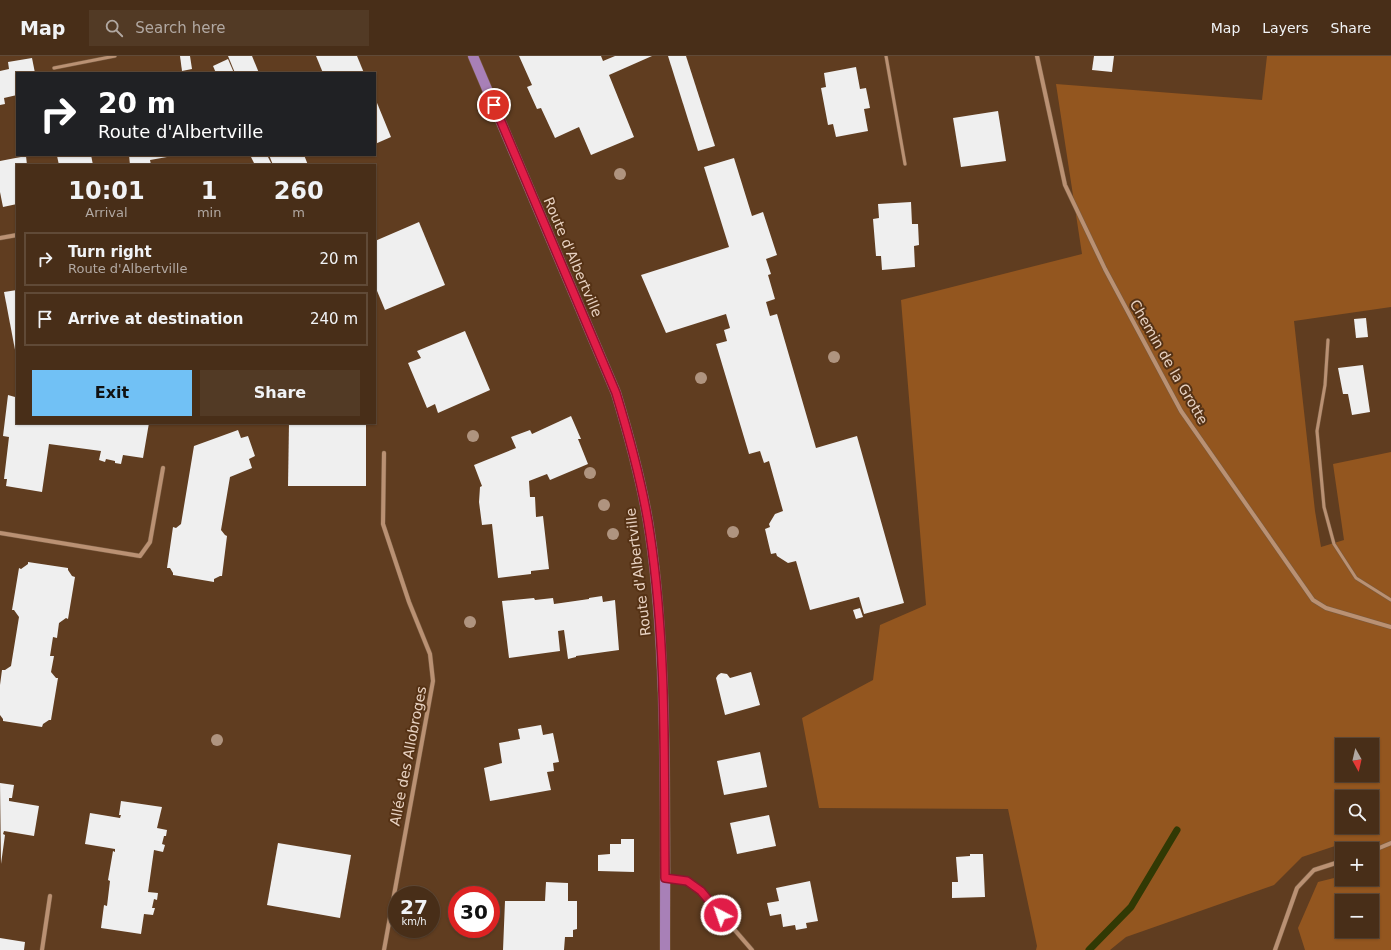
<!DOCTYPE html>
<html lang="en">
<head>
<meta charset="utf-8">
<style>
	:root { --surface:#482e18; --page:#523a25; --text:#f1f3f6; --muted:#b1a8a2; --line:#604a37; --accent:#71c1f5 }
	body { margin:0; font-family:"DejaVu Sans",sans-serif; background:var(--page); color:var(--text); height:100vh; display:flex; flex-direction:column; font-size:15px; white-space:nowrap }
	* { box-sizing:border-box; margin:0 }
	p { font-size:13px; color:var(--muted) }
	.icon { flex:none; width:22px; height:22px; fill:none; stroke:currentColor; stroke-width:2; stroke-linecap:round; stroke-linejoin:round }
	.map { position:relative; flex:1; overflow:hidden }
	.side { position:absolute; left:16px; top:108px; width:360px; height:260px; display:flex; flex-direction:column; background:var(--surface); border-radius:0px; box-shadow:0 1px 3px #0004,0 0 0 1px var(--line) }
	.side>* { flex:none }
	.guide { position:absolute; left:16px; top:16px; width:360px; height:84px; border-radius:0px; box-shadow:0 1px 3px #0004,0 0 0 1px var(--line); background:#202124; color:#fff; overflow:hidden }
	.needle { width:26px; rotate:172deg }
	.controls { position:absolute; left:1335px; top:682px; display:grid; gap:8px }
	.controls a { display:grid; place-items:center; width:44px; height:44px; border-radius:0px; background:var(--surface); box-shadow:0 1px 3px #0004,0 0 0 1px var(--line); font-size:20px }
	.speed { position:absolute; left:388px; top:830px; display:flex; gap:8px; font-size:20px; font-weight:700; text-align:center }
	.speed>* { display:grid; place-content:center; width:52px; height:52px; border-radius:50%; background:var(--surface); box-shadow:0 1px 3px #0004,0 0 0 1px var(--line); line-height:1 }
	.speed small { font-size:10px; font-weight:400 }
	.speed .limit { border:6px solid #d22; background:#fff; color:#111 }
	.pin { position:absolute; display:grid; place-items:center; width:34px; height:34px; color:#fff; margin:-17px; border:2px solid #fff; border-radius:50%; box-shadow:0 1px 4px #0007 }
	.me { position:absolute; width:44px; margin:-22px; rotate:319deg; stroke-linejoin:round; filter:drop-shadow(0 0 3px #0008) }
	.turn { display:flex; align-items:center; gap:14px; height:84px; padding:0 16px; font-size:18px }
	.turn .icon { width:52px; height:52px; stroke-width:2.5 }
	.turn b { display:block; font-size:28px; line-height:34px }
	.eta { display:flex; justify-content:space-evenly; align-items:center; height:68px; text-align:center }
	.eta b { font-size:24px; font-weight:800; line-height:28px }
	.cta { display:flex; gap:8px; margin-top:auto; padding:8px 16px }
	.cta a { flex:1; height:46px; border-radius:0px; background:var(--accent); color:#111; font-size:16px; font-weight:800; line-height:46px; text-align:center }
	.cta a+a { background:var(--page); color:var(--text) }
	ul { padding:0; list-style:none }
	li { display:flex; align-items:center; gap:12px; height:54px; margin:0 8px 6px; padding:0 8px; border:2px solid var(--line); border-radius:0px }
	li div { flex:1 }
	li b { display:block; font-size:15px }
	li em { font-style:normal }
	header { display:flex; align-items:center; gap:24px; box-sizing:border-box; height:56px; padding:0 20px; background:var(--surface); border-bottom:1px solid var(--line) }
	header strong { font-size:19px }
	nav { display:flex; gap:22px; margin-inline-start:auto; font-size:14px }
	.search { width:280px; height:36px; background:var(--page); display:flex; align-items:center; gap:10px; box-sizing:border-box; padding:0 14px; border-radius:0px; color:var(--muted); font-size:15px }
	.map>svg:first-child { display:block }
	.green { fill:#93561f; fill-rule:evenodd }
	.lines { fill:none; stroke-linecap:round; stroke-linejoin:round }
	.stream { stroke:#313904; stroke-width:7 }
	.building { fill:#efefef }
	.service-casing { stroke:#785b41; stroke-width:4 }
	.minor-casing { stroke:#785b41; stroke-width:5 }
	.primary-casing { stroke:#785b41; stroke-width:11 }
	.service { stroke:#ba9173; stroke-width:3 }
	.minor { stroke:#ba9173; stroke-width:4 }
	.primary { stroke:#a880b7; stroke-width:10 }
	.tree { fill:#af947f }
	.route-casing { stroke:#92132f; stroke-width:10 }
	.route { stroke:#e11d48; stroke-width:7 }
	.labels { text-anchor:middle; stroke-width:4; stroke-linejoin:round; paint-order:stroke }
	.street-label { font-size:14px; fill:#e8d2c2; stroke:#553215 }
</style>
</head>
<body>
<header>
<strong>Map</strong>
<div class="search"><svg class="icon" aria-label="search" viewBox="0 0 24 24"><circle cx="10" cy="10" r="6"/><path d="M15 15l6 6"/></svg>Search here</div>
<nav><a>Map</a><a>Layers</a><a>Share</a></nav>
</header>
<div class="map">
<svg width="1391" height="894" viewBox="0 0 1391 894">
	<rect width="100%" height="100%" fill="#603d20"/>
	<path class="green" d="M1267,0H1391V251L1294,265L1315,455L1321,491L1344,484L1333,408L1391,396V894H1305L1298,872L1318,826L1342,820V823H1372V793H1360V785L1341,788L1302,801L1274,829L1126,881L1110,894H1036L1037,890L1008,753L819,752L802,662L873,624L880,569L926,549L901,244L1082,198L1056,28L1262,44ZM1342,689H1372V719H1342ZM1342,741H1372V771H1342ZM1342,845H1372V875H1342Z"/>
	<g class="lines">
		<path class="stream" d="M1089,894L1131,851L1177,774"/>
	</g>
	<g class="building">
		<path d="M180,0H190L192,13L182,15Z"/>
		<path d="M228,0H252L259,17H235Z"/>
		<path d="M316,0H357L364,17H323Z"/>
		<path d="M519,0H601L603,5L615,0H652L609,19L634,81L591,99L579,71L555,82L541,52L537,53L527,31L532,29Z"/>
		<path d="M668,0H686L715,90L698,95Z"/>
		<path d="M1094,0H1114L1112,16L1092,14Z"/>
		<path d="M32,2L35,17H17V39L4,42L5,48L0,49V15L9,13L8,6Z"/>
		<path d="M228,3L234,17H216L213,10Z"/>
		<path d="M856,11L860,33L866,32L870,52L864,53L868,75L836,81L833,68L828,69L821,32L826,31L824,17Z"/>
		<path d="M375,42L391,81L375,88Z"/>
		<path d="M998,55L1006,105L961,111L953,62Z"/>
		<path d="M64,99H91L93,109H59L57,100Z"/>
		<path d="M129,99H167V101L150,104L151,109H130Z"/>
		<path d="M250,99H267L272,109H255Z"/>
		<path d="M269,99H304L308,109H273Z"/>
		<path d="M26,100L27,109H17V148L3,151L0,136V105Z"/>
		<path d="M734,102L752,160L763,156L777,199L766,203L771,218L768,219L775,243L766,246L770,260L777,258L816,392L857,380L904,547L864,558L859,541L810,554L796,505L788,507L777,500L776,497L771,498L765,473L770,471L769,468L775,458L783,455L769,405L764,407L760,395L749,398L716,288L727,285L724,274L730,272L726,258L666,277L641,219L729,191L704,111Z"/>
		<path d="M911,146L912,168H918L919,189L914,190L915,211L882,214L881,200H876L873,163L879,162L878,148Z"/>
		<path d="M419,166L445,229L385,254L375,230V185Z"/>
		<path d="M17,234V298L16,299L4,236Z"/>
		<path d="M1366,262L1368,281L1356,282L1354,263Z"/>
		<path d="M465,275L490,334L438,357L435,348L427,352L408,307L421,302L417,295Z"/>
		<path d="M1363,309L1370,356L1352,359L1348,338H1343L1338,312Z"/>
		<path d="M16,336L17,367H149L143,402L123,399L121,408L115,407V405L106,403L105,406L99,404L101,395L49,388L42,436L6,430L7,423H4L9,381L3,380L8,339L15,341Z"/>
		<path d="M571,360L581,383H578L588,408L550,424L547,418L529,425L530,441H535L536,461L543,460L549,513L531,515V518L498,522L492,468L482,469L479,446L480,431L482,430L474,409L516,392L511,381L530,374L532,378Z"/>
		<path d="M289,367H366V430H288Z"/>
		<path d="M238,374L241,382L248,380L255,400L249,403L252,412L230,421L221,474L225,479L227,480L222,520H220L214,523V526L173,519V517L170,512H167L173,471L176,472L181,468L194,390Z"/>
		<path d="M28,506L68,512V514L72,520L75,521L68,563L66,562L59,567L57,582L53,581L50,600H54L51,616L56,622H58L51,664H49L43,668L42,671L3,665V663L0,659V629L2,614H5L11,610L19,561L14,554H12L19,512L21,513L28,508Z"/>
		<path d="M602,540L603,546L615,544L619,594L576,600V601L568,603L564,574L558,575L560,595L509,602L502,545L534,542L535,544L553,542L554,548L589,543V542Z"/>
		<path d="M860,552L863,561L856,563L853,554Z"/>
		<path d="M751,616L760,649L725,659L716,622L718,619L721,617L727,618L730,622Z"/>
		<path d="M541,669L543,679L553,677L559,706L553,707L554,715L547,716L551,734L490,745L484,712L502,707L499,687L520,683L518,673Z"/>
		<path d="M760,696L767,731L724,739L717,705Z"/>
		<path d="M0,727L14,729L12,742H9V745L39,750L34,780L4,775L3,778L5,779L1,808Z"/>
		<path d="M121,745L162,751L157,772L167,774L166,780H164L162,788L165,789L163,796L154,794L148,836L158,837L157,844L154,843L152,852H155L153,859L144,858L141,878L101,872L104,849L107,850L110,825L108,824L113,795L115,796V793L85,788L90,757L120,762L121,759H119Z"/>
		<path d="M769,759L776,790L737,798L730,767Z"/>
		<path d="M621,783H634V816L598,815V799L610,798V788H621Z"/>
		<path d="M278,787L351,799L340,862L267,849Z"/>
		<path d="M970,798H983L985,841L952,842V826H958L956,801L970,800Z"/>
		<path d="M810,825L818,865L806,867L807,872L796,874L795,869L783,871L781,858L770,860L767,847L779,845L776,832Z"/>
		<path d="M546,826L568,827V845H577V873L573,874V881H565L564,894H503L505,845H545Z"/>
		<path d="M0,882L25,886L24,894H0Z"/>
	</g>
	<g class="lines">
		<g class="service-casing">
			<g id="service">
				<path d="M886,0L905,108"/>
				<path d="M54,12L115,0"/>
				<path d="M1328,284L1325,329L1317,375L1324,451L1334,488L1356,522L1391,544"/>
			</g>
		</g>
		<g class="minor-casing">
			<g id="minor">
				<path d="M1037,0L1065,129L1105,213L1181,355L1313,544L1326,552L1391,571"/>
				<path d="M0,182L17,179"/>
				<path d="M0,477L140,500L150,486L163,412"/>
				<path d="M1372,795L1391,787"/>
				<path d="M666,822L687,825L701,835L752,894"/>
				<path d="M42,894L50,840"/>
				<path d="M384,894L433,625L430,598L409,546L383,468L384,397"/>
				<path d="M1275,894L1297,832L1314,814L1342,805"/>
			</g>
		</g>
		<g class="primary-casing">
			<path id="primary" d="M473,0L616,337C630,383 643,430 650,478C658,531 661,584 663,637C666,723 665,808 665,894"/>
		</g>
		<use href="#service" class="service"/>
		<use href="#minor" class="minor"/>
		<use href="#primary" class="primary"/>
	</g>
	<g class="tree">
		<circle cx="620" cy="118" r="6"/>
		<circle cx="834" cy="301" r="6"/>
		<circle cx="701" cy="322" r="6"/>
		<circle cx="473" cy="380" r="6"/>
		<circle cx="590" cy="417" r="6"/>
		<circle cx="604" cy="449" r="6"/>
		<circle cx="733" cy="476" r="6"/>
		<circle cx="613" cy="478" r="6"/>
		<circle cx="470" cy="566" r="6"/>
		<circle cx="217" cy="684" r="6"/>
	</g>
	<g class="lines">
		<g class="route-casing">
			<path id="route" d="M494,49L616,337C630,383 643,430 650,478C667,592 664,708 665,822L687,825L701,835L721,859"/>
		</g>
		<use href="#route" class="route"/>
	</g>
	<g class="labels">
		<g class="street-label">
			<text transform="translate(573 201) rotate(67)" y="5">Route d'Albertville</text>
			<text transform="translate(1169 306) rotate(60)" y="5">Chemin de la Grotte</text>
			<text transform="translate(638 516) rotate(-97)" y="5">Route d'Albertville</text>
			<text transform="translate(408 700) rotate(-79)" y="5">Allée des Allobroges</text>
		</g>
	</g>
</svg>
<div class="controls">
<a><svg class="needle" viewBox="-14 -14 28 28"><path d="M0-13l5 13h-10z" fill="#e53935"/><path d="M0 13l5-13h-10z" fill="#b1a8a2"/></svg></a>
<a><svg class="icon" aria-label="search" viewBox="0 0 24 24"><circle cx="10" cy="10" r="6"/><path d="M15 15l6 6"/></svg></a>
<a>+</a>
<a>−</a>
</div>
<div class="speed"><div>27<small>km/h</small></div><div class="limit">30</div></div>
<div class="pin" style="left:494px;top:49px;background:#d93025"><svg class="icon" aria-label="arrive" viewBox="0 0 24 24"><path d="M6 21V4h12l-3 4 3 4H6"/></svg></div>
<svg class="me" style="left:721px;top:859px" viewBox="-20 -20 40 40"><circle r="17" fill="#e11d48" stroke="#fff" stroke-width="3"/><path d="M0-11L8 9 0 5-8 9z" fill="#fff"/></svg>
<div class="guide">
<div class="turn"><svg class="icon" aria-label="right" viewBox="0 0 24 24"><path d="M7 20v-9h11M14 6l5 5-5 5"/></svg><div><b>20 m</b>Route d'Albertville</div></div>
</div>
<section class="side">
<div class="eta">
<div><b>10:01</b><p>Arrival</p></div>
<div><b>1</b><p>min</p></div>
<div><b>260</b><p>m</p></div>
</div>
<ul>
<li><svg class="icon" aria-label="right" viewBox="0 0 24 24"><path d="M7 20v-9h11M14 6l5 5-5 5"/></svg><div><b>Turn right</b><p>Route d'Albertville</p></div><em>20 m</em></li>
<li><svg class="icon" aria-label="arrive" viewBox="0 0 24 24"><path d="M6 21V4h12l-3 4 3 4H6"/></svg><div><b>Arrive at destination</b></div><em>240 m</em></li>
</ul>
<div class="cta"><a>Exit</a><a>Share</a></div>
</section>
</div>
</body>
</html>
